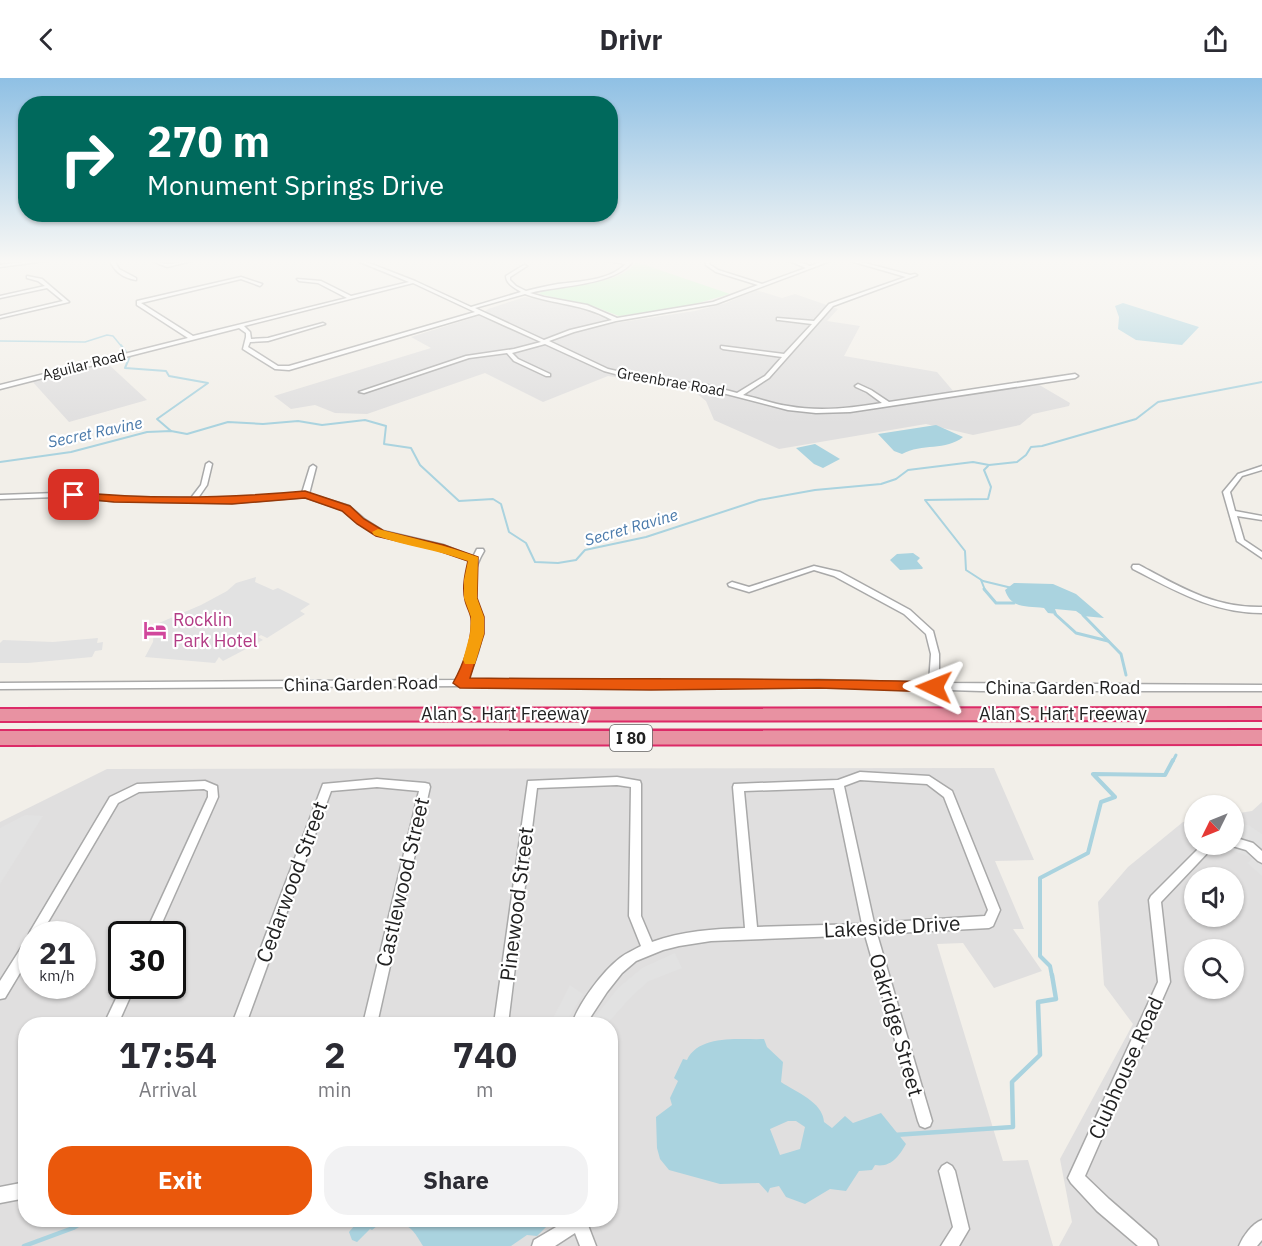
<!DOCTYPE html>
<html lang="en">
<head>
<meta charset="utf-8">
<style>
	:root { --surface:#fff; --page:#f2f2f3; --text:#2b2b33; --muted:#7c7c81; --accent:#ea580c }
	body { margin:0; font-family:"IBM Plex Sans",sans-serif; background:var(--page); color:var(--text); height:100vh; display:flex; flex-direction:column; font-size:22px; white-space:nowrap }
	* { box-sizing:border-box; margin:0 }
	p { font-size:20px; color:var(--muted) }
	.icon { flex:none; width:33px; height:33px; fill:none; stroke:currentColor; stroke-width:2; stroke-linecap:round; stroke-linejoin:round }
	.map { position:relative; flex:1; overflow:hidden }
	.drawer { position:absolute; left:18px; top:939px; width:600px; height:210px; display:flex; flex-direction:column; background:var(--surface); border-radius:24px; box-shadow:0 2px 4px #0004 }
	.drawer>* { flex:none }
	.top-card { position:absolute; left:18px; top:18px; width:600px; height:126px; border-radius:24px; box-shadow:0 2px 4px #0004; background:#00695c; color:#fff; overflow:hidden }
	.needle { width:39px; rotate:227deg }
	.controls { position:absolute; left:1184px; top:717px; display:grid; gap:12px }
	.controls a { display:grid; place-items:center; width:60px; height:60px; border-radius:50%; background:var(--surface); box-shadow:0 2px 4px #0004; font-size:30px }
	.speed { position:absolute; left:18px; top:843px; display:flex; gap:12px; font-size:30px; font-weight:700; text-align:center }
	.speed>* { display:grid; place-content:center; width:78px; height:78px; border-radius:50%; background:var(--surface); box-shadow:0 2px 4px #0004; line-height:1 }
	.speed small { font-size:15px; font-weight:400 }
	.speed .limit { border:3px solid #111; border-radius:9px; background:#fff; color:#111 }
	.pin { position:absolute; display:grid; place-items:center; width:51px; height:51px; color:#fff; margin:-26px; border-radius:12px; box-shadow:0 3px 9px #0006 }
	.me { position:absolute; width:66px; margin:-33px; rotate:272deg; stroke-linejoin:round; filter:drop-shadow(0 0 4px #0008) }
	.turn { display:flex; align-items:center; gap:21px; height:126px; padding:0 30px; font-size:27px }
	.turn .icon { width:78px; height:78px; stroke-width:2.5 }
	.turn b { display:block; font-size:42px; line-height:51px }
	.eta { display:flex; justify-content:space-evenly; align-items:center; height:102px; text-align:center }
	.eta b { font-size:36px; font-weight:800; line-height:42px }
	.action { display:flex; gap:12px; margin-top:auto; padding:12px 30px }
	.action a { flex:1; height:69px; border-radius:24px; background:var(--accent); color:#fff; font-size:24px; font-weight:800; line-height:69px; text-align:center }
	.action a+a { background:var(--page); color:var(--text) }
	header { display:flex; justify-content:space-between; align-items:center; height:78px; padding:0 30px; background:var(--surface); font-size:27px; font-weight:800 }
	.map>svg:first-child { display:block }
	.residential { fill:#e0dfdf; fill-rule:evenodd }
	.park { fill:#c8facc }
	.parking { fill:#e2e2e2 }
	.water { fill:#aad3df; fill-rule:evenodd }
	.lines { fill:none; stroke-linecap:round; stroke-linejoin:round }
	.stream-far4 { stroke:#aad3df; stroke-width:1.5 }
	.stream-far3 { stroke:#aad3df; stroke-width:2 }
	.stream-far2 { stroke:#aad3df; stroke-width:3 }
	.stream-far1 { stroke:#aad3df; stroke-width:4 }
	.stream { stroke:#aad3df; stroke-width:4.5 }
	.minor-casing { stroke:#a9a9a9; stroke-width:3 }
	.motorway-casing { stroke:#dc2a67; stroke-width:4 }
	.minor { fill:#fff; fill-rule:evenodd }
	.motorway { fill:#e892a2; fill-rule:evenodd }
	.route { fill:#ea580c; stroke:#983908; stroke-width:1.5 }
	.slow { fill:#f59e0b }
	.labels { text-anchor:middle; stroke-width:4.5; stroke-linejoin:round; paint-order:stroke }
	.far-street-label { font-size:15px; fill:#222; stroke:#fff }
	.far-water-label { font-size:16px; font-style:italic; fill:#4a7aab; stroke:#fff }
	.shield { fill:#fff; stroke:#646464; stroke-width:1.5 }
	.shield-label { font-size:16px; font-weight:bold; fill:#222 }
	.hotel-label { font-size:18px; fill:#b23c85; stroke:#fff; text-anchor:start }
	.street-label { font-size:18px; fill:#222; stroke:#fff }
	.near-street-label { font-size:21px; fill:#222; stroke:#fff }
</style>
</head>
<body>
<header><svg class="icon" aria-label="back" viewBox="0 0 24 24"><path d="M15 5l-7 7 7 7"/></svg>Drivr<svg class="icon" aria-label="share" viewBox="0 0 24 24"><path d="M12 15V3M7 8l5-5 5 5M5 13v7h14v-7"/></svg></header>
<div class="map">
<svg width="1262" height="1168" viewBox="0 0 1262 1168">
	<rect width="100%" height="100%" fill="#f2efe9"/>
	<g class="residential">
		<path d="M756,212L782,220L795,216L838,231L827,243L860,248L844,278L937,294L954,314L1031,302L1070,325L1069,328L1033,336L1020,347L973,357L926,346L779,371L714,342L706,323L691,311L608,298L543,324L485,295L367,336L335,335L315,327L291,331L274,318L431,270L411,259L478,238L488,231L525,219L581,230L615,245L695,233L726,225Z"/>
		<path d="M106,284L147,322L69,344L32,303Z"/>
		<path d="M994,690L1034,782L995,783L1024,851H1013L1042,893L994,910L963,865L937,866L1003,1083L1028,1082L1053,1168H0V744L107,691ZM32,856H82V908H32ZM122,856H172V908H122ZM26,946H610V1142H26Z"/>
		<path d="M1262,724V1168H1059L1072,1144L1060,1081L1133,946L1104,907L1098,824L1128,789L1183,744L1194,743V766H1233V736L1252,733ZM1194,800H1233V838H1194ZM1194,872H1233V910H1194Z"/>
	</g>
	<path class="park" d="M636,184L730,216L688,228L619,238L593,228L539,216C555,201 615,213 636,184Z"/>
	<g class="parking">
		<path d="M256,499L255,504L273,512L278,510L310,526L300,533L305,536L267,560L261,557L258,559L263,562L223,583L219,579L215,585L145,579L153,564L154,551L161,548L159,545L201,527L227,513L236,505Z"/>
		<path d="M98,560L97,565L103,564L102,572L95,573L92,579L28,585H0V565L3,562L53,564Z"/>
		<path d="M25,737L43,738L0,806V750Z"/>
		<path d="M1233,743L1250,748L1262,756V798L1247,785L1253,780L1217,767L1233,766Z"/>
		<path d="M675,875L682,890L649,903L632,918L607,946L594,940L618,910L642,890Z"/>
		<path d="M570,907L583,916L565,946H550Z"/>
	</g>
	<g class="water">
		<path d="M1123,225L1199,249L1182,267L1136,262L1118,251L1119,239L1115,228Z"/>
		<path d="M936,347L963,359C946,373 922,365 902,376L894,373L878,356Z"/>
		<path d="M815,366L840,381L823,390L814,386L796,370Z"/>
		<path d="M913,475L920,480L917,483L923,490L922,491L900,492L890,482L897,476Z"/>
		<path d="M1014,505L1053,506L1076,516L1104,540L1083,538L1076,533L1055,531L1057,536L1048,535L1044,530C1027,528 1011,531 1005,512Z"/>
		<path d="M764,961L767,969L783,984L781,1004C796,1014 823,1024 824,1044L832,1050L845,1038L853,1045L881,1035L906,1066C899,1078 891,1090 875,1087L872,1092L859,1093L846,1113L830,1111L805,1126L786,1119L779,1108L770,1110L768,1115L759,1105L720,1106L669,1092L660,1081L657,1070L656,1039L672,1027L670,1020L678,1003L674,1000L683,981L687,982C699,956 740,962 764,961ZM788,1043H796L805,1049L800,1071L780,1077L770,1051Z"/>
		<path d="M338,1142H547L550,1145L537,1158L527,1157L511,1168H423C415,1155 408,1140 389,1149L388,1147L377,1148L372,1152L370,1151L357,1164L352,1162L349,1154L355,1147Z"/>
	</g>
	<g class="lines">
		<path class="stream-far4" d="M0,263L85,264L107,257L113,258L122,269"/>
		<g class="stream-far3">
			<path d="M121,267L127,275"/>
			<path d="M130,278L125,290L166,293L169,298L208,305L157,341L171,353"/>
			<path d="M0,384L71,374L147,354L171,353L187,356L228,344L263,346L298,343L322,347L365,342L386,348L384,366L411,370L420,387L459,423L493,421L501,426L509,454L526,465L535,484L558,485L576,482L585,472L646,459L759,422L815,412L881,406L896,401L908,392L973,384L989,387L1017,384L1026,377L1031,369L1042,368L1136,341L1158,324L1262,304"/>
			<path d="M988,388L984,392L991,409L988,421L925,422L965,473L966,492L983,503L1012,510"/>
			<path d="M981,502L985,512"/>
		</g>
		<g class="stream-far2">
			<path d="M984,511L996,525H1014"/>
			<path d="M1055,536L1076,555L1108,563"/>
			<path d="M1083,537L1121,576L1126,597"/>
			<path d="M1173,683L1176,677"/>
		</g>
		<path class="stream-far1" d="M1052,898L1050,888L1040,878V800L1088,775L1101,724L1115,719L1093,696L1165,697L1173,682"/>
		<g class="stream">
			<path d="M894,1057L1013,1049L1012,1004L1040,977L1038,924L1056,921L1052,897"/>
			<path d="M24,1168L73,1150L86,1142"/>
		</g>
		<g class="minor-casing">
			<g id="minor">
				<path d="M39,182H53L0,189V187Z"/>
				<path d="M110,182H114L119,191L136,200V202C124,200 114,194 110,182Z"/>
				<path d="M150,182C157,182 163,187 170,186C179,185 187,182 196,182L167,189Z"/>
				<path d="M355,182H361L415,203L471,229L521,214C515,210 506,206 506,198L524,187L527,188L510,199V202L516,208L526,213C537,210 547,208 558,206C581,203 608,203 626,186L602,182L628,184L634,182C616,208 559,207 530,215L544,219L587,227L617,240L713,224L758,207L716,194L706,187L705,182H709V186L718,192L762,206L806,190L787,182H793L810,188L827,182H833L716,226L616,243L574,254L549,263L608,291L634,297L707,307L737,315L765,298L782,279L723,271L721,270V268L784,276L812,246L779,242H777V240L814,243L829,226L906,199L847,182H854L910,197L915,196L917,197L833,228L769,300L743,317C758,320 773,326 788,328C820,334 851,330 882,325L867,314L856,309L855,308L858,306L871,312L889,324L1075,296L1078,298L1075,300L850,334L816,335L788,332L707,311L634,301L604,293L545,266L512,275L518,281L550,296V298H546L514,283L507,275L469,280L364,315L359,314L466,278L514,271L541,264L479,236L289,292L275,291L243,271L246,259V255L239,250L0,311V307L188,260L137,227V223L241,199L262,206L260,208L241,201L141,225L193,258L347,220L318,205L299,203L297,201L321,203L351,218L409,204ZM413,205L475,234L289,288H278L248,269L250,264L268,263L325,246L323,245L268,260L251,261L250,254L244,248ZM525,216C555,227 582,225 612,242L570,252L544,262L475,230Z"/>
				<path d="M27,198L42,201L69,224L0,240V238L63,223L47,210L0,220V218L45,208L38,203L27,200Z"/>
				<path d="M209,384L212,386L207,407L198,420L232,421L302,415L310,389L313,387L316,389L309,416L349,428L364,441L383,453L443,467L473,479L477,471H483L484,473C475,488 470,507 475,524C477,530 482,535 482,542C484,562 475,584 467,602L695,604L819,602L929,605L931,576L926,556L904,536L834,498L814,492L749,514L729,508L728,506L732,504L749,509L814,488L840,494L910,532L933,553L939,576V605L1262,607V613H981L819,608L695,610L461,608L0,611V605L458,602C466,584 475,563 474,543C473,536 470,531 468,525C463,512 466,496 471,483L438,471L377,457L358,445L343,432L305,419L232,425L114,423L56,419L0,421V417L56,415L114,419L191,420L201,407L206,386Z"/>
				<path d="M1262,388V392L1242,398L1230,414L1235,433L1262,438V442L1237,438L1244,462L1262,474V480L1237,463L1223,414L1238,396Z"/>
				<path d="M1133,487H1139C1180,509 1214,530 1262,529V535C1213,535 1176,513 1133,491L1132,489Z"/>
				<path d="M860,694L929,698L952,713L1000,832L993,848L989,850L877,856L932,1043L930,1048L925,1050L920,1048L918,1043L865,857L711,863L679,868L663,872L636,883L622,895L607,914L586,946H572C579,925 602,894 620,880C626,875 634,872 641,868L629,838L631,709L617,707L537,710L508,946H494L528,703L617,699L640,703L641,706V838L652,864C682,853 713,851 745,850L733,709L734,706L838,702ZM860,702L927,706L944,719L988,832L985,838L874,845L844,708ZM834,710L862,846L757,849L744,713Z"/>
				<path d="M377,701L425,705L429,706L430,709L377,946H363L419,713L377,709L331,713L246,946H232L323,706Z"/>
				<path d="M205,703L217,708L218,719L157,856H145L208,719V713L204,711L139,714L118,725L41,856H32V875L5,920L0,921V903L28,859L30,858L29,856L31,852L110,719L137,706Z"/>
				<path d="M1233,759L1253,765L1262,773V785L1258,783L1246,772L1229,767L1233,766Z"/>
				<path d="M1203,766H1216L1161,824L1170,904L1085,1098L1109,1121L1156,1162L1158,1168H1138L1097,1133L1071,1105L1068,1100L1158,904L1149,822L1151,818Z"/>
				<path d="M122,908H135L118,946H104Z"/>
				<path d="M947,1085L952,1088L955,1093L969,1151L959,1168H941L953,1149L939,1093L942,1088Z"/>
				<path d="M26,1104V1120L0,1125V1109Z"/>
				<path d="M568,1142H586L596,1168H580L575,1155L555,1168H532L534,1162Z"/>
				<path d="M1262,1142V1162L1257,1168H1239C1243,1158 1252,1146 1262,1142Z"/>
			</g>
		</g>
		<g class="motorway-casing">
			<g id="motorway">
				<path d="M1262,630V642L0,643V631Z"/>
				<path d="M1262,652V666L0,667V653Z"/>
			</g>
		</g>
		<use href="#minor" class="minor"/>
		<use href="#motorway" class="motorway"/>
	</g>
	<linearGradient id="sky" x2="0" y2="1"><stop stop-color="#8fc0e4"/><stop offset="0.53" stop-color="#f9f8f5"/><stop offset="1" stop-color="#f9f8f5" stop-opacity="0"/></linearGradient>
	<rect width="1262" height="346" fill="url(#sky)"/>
	<path class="route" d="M305,413L350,428L364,441L384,453L444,467L478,479L477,520L484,539V556L470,600C625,602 780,599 934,604L941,609L934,614L819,610L651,612L460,610L453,605C463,587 473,561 471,540C470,534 466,528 465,522C462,509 465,496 468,483L436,472L376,458L357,446L342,433L305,420L232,426L114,424L74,420L69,417L74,414C151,422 228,420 305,413Z"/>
	<path class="slow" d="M378,451C412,460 445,467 478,479L477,520L484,539V556L475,586H465L463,582L470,556L471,539L464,520V502L468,483C437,472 405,468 374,457L372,454Z"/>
	<defs>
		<g id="hotel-bare" transform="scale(1.8)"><path d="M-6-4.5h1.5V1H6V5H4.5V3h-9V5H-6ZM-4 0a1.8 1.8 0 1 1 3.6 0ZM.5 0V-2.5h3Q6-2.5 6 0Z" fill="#d1479c" stroke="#fff" stroke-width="2.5" paint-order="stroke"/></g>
	</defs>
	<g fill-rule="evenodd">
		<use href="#hotel-bare" x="155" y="552"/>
	</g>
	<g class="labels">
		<g class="far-street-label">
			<text transform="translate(84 287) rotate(-14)" y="5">Aguilar Road</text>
			<text transform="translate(671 304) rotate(10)" y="5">Greenbrae Road</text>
		</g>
		<g class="far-water-label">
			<text transform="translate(95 354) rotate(-12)" y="6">Secret Ravine</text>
			<text transform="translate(631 449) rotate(-16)" y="6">Secret Ravine</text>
		</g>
		<rect class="shield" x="610" y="647" width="42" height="26" rx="4.5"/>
		<g class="shield-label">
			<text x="631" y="666">I 80</text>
		</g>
		<g class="hotel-label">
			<text x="173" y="548">Rocklin<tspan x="173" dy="21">Park Hotel</tspan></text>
		</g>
		<g class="street-label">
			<text transform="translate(361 606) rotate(-1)" y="6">China Garden Road</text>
			<text x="1063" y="616">China Garden Road</text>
			<text x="505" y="642">Alan S. Hart Freeway</text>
			<text x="1063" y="642">Alan S. Hart Freeway</text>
		</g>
		<g class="near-street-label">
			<text transform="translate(292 804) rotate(-70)" y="7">Cedarwood Street</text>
			<text transform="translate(403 804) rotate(-77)" y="7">Castlewood Street</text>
			<text transform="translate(517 826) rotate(-83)" y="7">Pinewood Street</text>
			<text transform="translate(892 849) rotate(-3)" y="7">Lakeside Drive</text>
			<text transform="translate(896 947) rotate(74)" y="7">Oakridge Street</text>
			<text transform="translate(1126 990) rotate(-66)" y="7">Clubhouse Road</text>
		</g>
	</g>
</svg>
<div class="controls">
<a><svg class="needle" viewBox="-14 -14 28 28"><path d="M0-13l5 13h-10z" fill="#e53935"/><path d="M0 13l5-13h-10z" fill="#7c7c81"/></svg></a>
<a><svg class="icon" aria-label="sound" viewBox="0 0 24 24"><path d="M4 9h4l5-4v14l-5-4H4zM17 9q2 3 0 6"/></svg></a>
<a><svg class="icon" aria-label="search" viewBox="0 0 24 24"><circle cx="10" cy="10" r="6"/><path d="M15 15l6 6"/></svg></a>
</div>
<div class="speed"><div>21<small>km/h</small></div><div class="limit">30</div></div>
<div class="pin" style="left:74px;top:417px;background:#d93025"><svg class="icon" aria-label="arrive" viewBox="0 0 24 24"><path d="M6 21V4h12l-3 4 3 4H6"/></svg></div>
<svg class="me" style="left:934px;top:609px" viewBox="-20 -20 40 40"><path d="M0-17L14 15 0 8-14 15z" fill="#ea580c" stroke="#fff" stroke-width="4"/></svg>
<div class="top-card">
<div class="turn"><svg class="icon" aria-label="right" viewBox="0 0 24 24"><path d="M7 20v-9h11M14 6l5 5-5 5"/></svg><div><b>270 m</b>Monument Springs Drive</div></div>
</div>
<section class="drawer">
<div class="eta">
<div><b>17:54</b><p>Arrival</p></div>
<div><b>2</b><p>min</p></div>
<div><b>740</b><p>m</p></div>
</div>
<div class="action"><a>Exit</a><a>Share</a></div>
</section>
</div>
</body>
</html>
